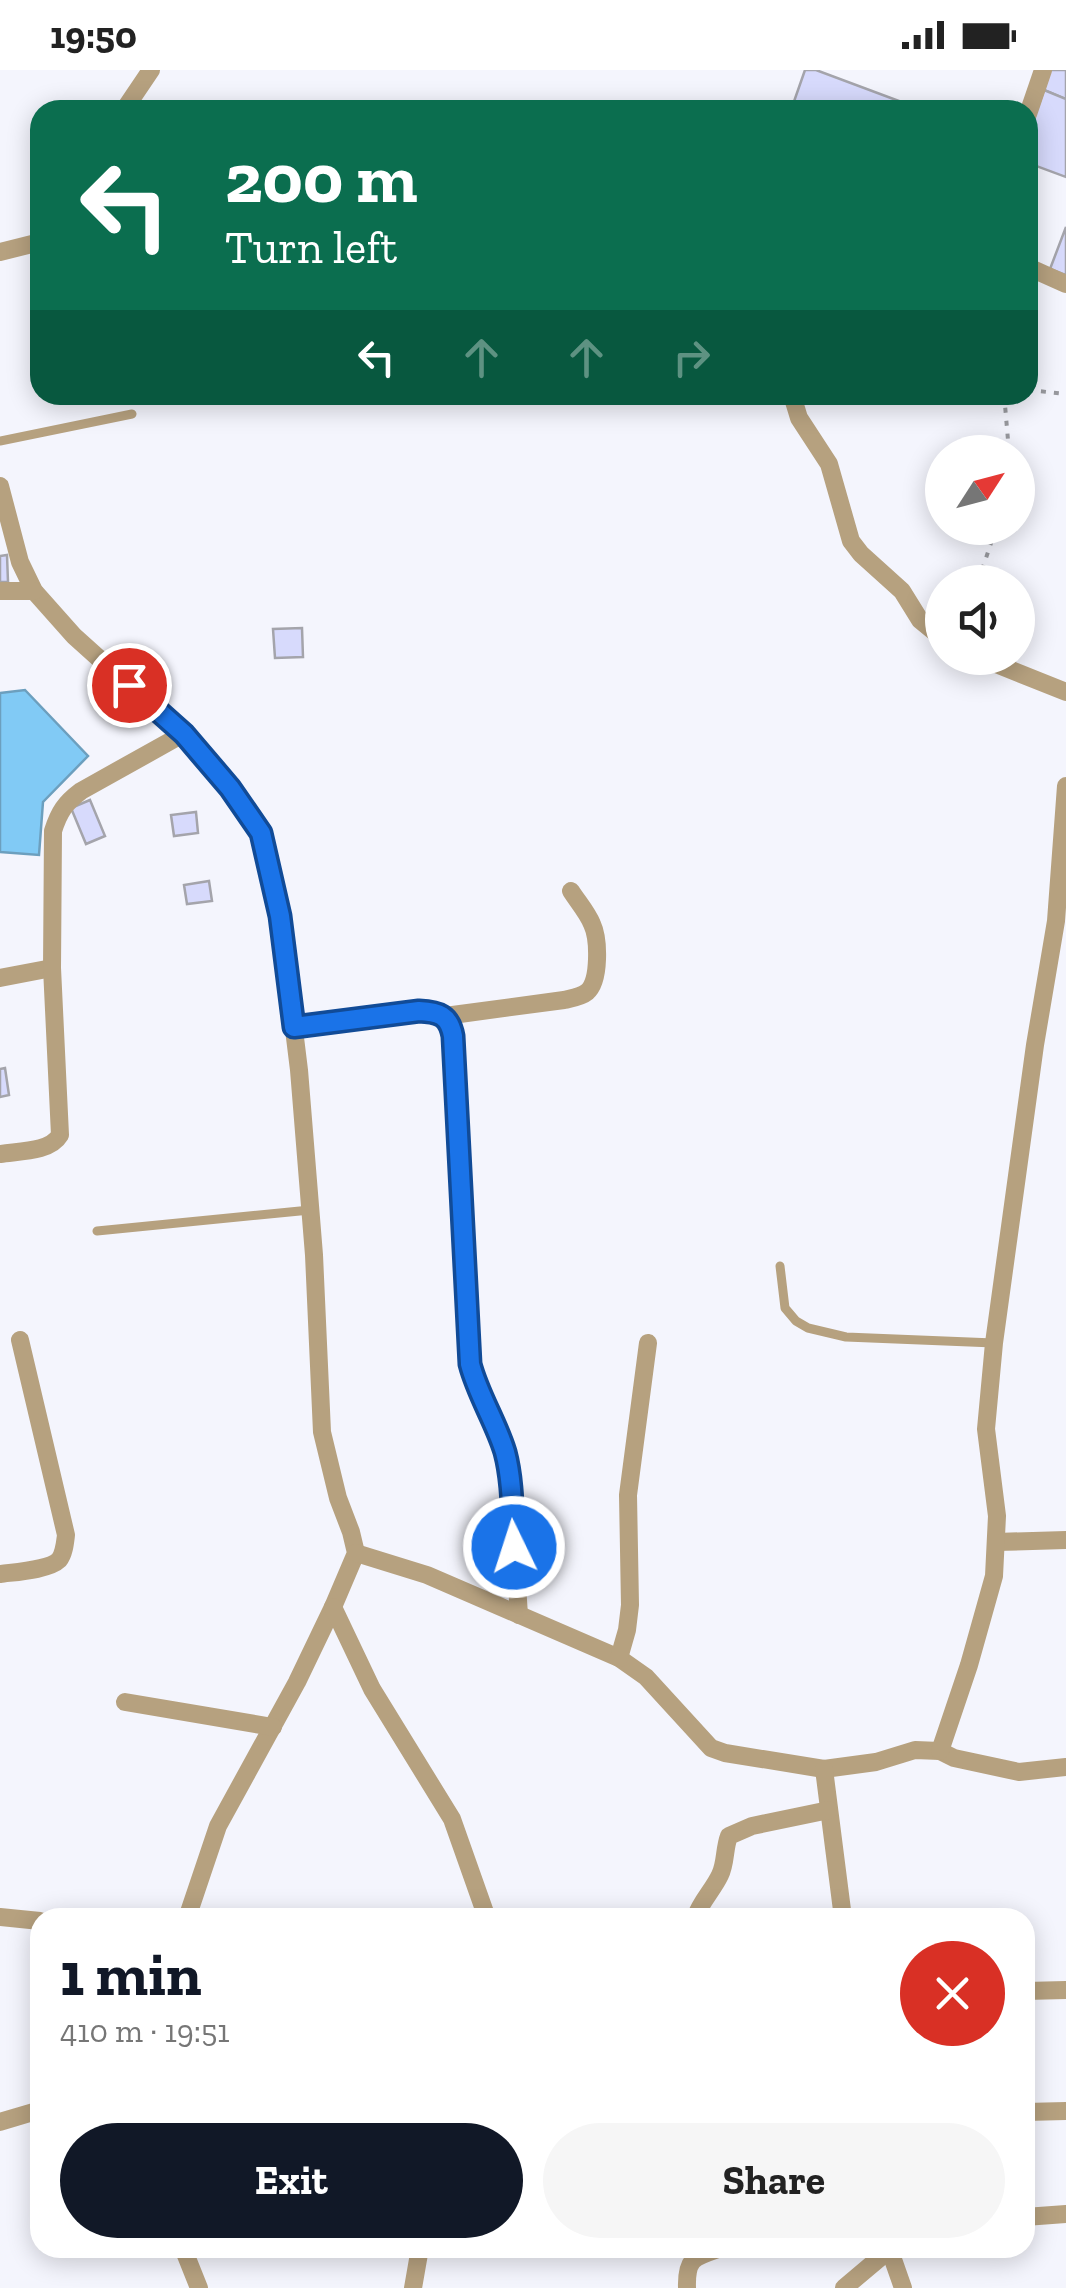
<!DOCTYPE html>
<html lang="en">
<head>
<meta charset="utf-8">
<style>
	:root { --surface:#fff; --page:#f6f6f6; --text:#222; --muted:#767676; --accent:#111827 }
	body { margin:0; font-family:"Zilla Slab",serif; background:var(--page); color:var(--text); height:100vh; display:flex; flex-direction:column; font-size:38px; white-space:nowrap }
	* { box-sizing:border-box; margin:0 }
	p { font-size:32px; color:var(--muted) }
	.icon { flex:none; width:55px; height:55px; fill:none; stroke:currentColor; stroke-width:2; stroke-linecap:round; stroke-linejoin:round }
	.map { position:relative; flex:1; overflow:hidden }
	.drawer { position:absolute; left:30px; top:1838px; width:1005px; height:350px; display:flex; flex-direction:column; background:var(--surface); border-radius:30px; box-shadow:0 5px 25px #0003 }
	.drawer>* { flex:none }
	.top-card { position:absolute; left:30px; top:30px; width:1008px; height:305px; border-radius:30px; box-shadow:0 5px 25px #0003; background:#0b6e4f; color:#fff; overflow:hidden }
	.needle { width:65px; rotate:54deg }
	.buttons { position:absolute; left:925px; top:365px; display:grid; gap:20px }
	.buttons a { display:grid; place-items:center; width:110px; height:110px; border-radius:50%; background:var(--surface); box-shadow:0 5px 25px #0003; font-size:50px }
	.pin { position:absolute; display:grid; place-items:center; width:85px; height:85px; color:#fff; margin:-42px; border:5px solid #fff; border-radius:50%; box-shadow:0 2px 10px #0007 }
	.me { position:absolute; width:110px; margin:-55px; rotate:356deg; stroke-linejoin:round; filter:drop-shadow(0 0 8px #0008) }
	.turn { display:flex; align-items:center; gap:35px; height:210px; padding:0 30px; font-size:45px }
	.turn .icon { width:130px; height:130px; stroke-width:2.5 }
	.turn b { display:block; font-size:70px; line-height:85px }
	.lanes { display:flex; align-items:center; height:95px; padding:0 30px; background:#0003; justify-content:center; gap:50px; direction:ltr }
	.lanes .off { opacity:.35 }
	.round { display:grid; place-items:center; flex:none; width:105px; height:105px; border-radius:52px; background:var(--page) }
	.overview { display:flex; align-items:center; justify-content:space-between; height:170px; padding:0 30px }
	h1 { font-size:60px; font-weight:700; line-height:75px; color:var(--accent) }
	.action { display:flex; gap:20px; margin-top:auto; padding:20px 30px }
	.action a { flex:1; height:115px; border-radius:60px; background:var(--accent); color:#fff; font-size:40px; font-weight:700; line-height:115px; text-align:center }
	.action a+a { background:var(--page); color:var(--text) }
	.status { display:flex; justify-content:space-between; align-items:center; height:70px; padding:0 50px; background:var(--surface); direction:ltr }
	.status svg { height:28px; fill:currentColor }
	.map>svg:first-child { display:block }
	.water { fill:#81caf5; stroke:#6c9fbe; stroke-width:2.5 }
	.building { fill:#d7dafc; stroke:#a4a4ab; stroke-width:2.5 }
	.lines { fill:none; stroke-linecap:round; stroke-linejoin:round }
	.path { stroke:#98999e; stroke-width:4; stroke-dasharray:5 8; stroke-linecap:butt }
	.lane { stroke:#b6a17f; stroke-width:9 }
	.street { stroke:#b6a17f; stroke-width:18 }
	.route-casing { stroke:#114b97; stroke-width:25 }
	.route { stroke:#1a73e8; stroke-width:18 }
</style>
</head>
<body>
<div class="status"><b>19:50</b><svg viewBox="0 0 49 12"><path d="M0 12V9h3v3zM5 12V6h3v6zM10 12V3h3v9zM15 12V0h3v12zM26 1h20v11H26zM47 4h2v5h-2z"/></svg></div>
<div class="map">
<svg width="1066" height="2218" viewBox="0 0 1066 2218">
	<rect width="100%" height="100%" fill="#f4f5fd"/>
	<path class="water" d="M25,620L88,686L43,732L39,785L0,782V623Z"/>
	<g class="building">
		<path d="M805,0H816L923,40H791Z"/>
		<path d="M1050,0H1066V29L1044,20Z"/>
		<path d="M1044,20L1066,29V107L1028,93V65Z"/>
		<path d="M1066,157V205L1050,199Z"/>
		<path d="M7,485L8,512H0V486Z"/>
		<path d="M302,558L303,587L275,588L273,559Z"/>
		<path d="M90,730L105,766L86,774L71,738Z"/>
		<path d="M196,742L198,763L174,766L171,745Z"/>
		<path d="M209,811L212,831L187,834L184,815Z"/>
		<path d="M5,998L9,1025L0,1027V999Z"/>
	</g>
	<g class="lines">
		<g class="path">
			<path d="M1028,320L1066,324"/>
			<path d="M1007,325L1005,335L1009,382"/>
			<path d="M978,512L996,458"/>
		</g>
		<g class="lane">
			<path d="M0,371L132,344"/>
			<path d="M97,1161L310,1140"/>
			<path d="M780,1196L785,1238L796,1251L808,1258L846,1267L994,1273"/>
		</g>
		<g class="street">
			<path d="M124,40L151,0"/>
			<path d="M1028,44L1043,0"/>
			<path d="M0,182L40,172"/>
			<path d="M1028,197L1066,214"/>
			<path d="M792,325L799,348L829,394L851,471L861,484L902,521L920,550L942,568"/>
			<path d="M0,416L20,492L34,521L74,566L183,664L230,718L261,763L280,846L299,1000L314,1185L322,1362L338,1428L351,1462L356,1483L333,1537L297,1612L218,1756L187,1848"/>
			<path d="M0,521H34"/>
			<path d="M981,588L1066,622"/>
			<path d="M0,908L52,898"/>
			<path d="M445,946L564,930C572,928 581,927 587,922C600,911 599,869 592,854C587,842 578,832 571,821"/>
			<path d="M294,957L419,941C434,941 442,942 451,955L471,1294L475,1311L505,1383L510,1409L519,1545"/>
			<path d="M0,1084C20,1081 50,1082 60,1065L52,898L53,761C59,742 65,733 81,721L183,664"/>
			<path d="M996,1472L1066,1470"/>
			<path d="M356,1483L427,1505L619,1588L646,1607L711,1678L725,1683L824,1699L876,1692L915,1680L940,1681L954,1688L1019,1702L1066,1697"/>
			<path d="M0,1504C14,1502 49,1500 59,1490C64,1484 65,1473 66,1465L20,1270"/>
			<path d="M333,1537L372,1619L452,1749L487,1848"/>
			<path d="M619,1588L627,1560L630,1535L628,1425L648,1273"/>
			<path d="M125,1632L273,1657"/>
			<path d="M940,1681L969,1595L994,1506L997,1446L986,1359L994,1273L1035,975L1056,851L1066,716"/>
			<path d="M824,1699L843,1848"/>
			<path d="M0,1847L40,1851"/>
			<path d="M695,1848C701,1831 713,1820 720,1805C726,1793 724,1779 729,1766L752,1756L829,1740"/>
			<path d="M1025,1921L1066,1920"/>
			<path d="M1025,2042L1066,2041"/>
			<path d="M0,2052L40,2040"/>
			<path d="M1025,2147L1066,2144"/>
			<path d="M183,2178L199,2218"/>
			<path d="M889,2178L903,2218"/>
			<path d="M413,2218L420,2178"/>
			<path d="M687,2218C686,2187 695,2187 721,2178"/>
			<path d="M844,2218L889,2180L896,2178"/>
		</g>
	</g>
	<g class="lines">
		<g class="route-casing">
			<path id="route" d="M129,615L184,664L230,718L261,763L280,846L294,957L419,941C439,942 449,945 453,966L470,1294C478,1325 496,1352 505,1382C513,1412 512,1446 514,1477"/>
		</g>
		<use href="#route" class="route"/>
	</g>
</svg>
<div class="buttons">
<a><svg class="needle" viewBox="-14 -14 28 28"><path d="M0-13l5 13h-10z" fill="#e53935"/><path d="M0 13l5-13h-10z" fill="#767676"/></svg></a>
<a><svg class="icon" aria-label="sound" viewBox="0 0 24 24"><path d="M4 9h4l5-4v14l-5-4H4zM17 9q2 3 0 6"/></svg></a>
</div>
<div class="pin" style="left:129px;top:615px;background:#d93025"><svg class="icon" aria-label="arrive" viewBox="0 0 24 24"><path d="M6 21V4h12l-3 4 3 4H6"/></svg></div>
<svg class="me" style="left:514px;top:1477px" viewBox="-20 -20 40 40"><circle r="17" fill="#1a73e8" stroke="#fff" stroke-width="3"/><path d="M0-11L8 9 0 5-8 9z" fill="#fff"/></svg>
<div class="top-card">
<div class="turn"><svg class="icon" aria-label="left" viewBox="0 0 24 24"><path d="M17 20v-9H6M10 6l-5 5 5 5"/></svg><div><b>200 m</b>Turn left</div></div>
<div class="lanes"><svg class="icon" aria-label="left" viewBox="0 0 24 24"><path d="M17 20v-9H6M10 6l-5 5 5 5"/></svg><svg class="icon off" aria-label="ahead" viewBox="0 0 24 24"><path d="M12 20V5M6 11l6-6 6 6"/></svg><svg class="icon off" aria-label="ahead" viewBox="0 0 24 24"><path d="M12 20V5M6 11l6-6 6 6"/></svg><svg class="icon off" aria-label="right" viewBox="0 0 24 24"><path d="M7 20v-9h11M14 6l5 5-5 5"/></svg></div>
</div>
<section class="drawer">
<div class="overview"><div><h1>1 min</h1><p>410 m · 19:51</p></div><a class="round" style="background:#d93025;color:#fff"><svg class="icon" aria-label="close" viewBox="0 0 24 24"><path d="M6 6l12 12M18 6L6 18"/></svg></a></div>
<div class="action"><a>Exit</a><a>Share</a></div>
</section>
</div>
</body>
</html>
